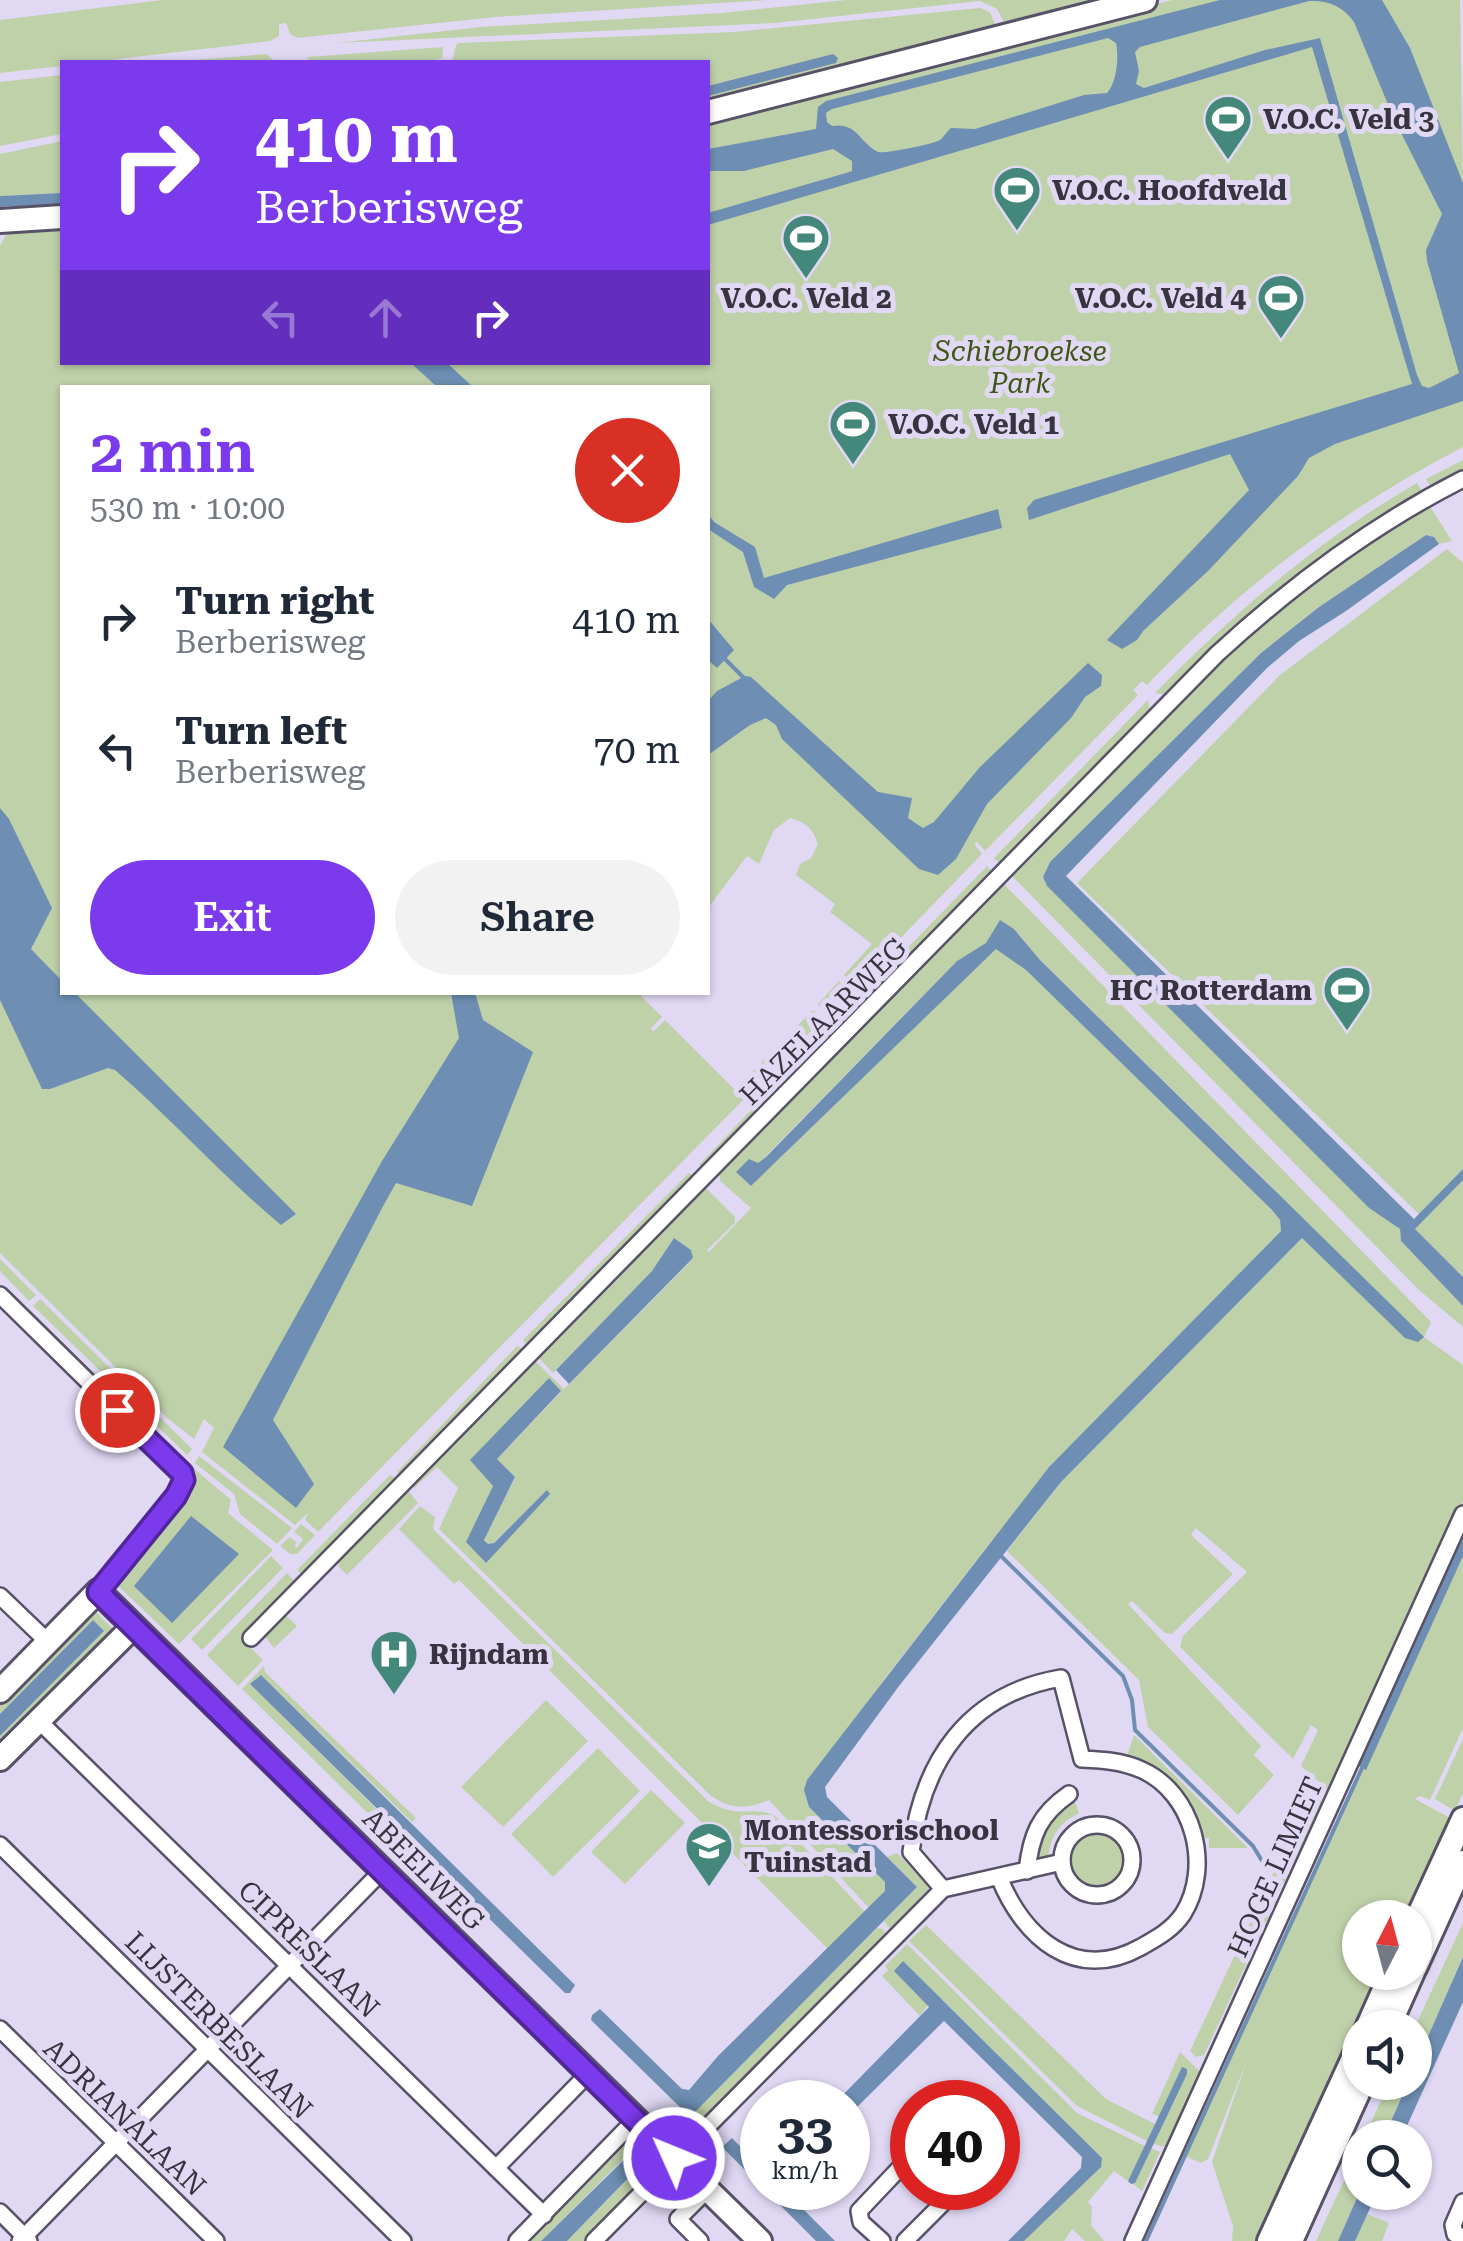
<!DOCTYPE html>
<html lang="en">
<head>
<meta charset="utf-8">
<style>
	:root { --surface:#fff; --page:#f2f2f3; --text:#1f2937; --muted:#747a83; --accent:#7c3aed }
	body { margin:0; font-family:"Roboto Serif",serif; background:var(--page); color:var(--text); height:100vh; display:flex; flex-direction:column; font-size:38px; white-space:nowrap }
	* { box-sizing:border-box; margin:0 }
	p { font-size:32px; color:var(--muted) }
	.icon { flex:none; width:55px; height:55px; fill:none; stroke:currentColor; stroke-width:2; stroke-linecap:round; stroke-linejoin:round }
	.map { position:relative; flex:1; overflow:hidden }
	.sheet { position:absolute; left:60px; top:385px; width:650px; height:610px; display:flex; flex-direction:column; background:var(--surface); border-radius:0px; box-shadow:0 2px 8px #0004 }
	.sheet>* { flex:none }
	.guide { position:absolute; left:60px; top:60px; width:650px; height:305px; border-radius:0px; box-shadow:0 2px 8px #0004; background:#7c3aed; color:#fff; overflow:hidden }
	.needle { width:65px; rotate:6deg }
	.controls { position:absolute; left:1342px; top:1900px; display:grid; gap:20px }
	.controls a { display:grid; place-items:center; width:90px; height:90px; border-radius:50%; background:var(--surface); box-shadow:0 2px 8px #0004; font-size:50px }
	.speed { position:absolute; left:740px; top:2080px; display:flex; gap:20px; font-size:50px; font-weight:700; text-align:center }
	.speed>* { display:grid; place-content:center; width:130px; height:130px; border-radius:50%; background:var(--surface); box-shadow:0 2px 8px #0004; line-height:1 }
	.speed small { font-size:25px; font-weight:400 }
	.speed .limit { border:15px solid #d22; background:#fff; color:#111 }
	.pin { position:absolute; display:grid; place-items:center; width:85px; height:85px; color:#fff; margin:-42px; border:5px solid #fff; border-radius:50%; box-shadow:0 2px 10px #0007 }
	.me { position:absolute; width:110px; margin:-55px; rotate:314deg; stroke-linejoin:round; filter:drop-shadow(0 0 8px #0008) }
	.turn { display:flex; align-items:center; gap:35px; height:210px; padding:0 30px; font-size:45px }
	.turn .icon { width:130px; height:130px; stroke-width:2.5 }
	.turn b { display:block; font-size:70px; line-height:85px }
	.lanes { display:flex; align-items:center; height:95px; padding:0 30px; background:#0003; justify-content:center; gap:50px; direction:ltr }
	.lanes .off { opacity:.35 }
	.round { display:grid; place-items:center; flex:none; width:105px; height:105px; border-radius:52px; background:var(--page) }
	.overview { display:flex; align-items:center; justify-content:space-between; height:170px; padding:0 30px }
	h1 { font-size:60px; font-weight:600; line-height:75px; color:var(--accent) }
	.action { display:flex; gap:20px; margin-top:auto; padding:20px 30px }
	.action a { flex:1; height:115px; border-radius:60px; background:var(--accent); color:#fff; font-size:40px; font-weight:600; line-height:115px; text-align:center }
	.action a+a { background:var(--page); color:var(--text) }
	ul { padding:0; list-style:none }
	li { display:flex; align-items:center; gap:30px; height:130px; padding:0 30px }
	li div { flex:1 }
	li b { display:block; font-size:38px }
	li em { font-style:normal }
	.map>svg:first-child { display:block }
	.green { fill:#bfd1a9; fill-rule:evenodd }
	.water { fill:#6e8fb3; fill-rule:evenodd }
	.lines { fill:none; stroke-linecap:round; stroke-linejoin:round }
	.stream { stroke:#6e8fb3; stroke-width:4 }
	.street-casing { stroke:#585268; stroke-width:20 }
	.secondary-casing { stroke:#585268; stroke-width:28 }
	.street { stroke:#fff; stroke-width:15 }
	.secondary { stroke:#fff; stroke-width:22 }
	.route-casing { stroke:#51269a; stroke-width:25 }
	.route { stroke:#7c3aed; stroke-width:18 }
	.labels { text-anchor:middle; stroke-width:10; stroke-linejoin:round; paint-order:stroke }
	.poi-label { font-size:28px; font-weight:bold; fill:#37343f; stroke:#e1d9f4; text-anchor:start }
	.park-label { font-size:28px; font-style:italic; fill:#3f5614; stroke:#e1d9f4 }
	.street-label { font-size:28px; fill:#37343f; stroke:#e1d9f4 }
</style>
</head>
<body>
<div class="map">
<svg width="1463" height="2241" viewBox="0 0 1463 2241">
	<rect width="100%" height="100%" fill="#e1d9f4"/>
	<g class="green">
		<path d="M162,0H767L495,17L297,38L290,34L286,23L279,24V36L270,41L93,62H62V66L0,73V20Z"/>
		<path d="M846,0H1122L1006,26L997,9L980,1L774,23L336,43L481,27L722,13Z"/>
		<path d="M1172,0H1363L1463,207V447C1341,511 1242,585 1147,685L1142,681L1133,690L1138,695L985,851L977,842L974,844L982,854L855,985L844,975L872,944L830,912L835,904L796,875L800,864L811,858L818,844C813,829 806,822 790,818L774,830L759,864L747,856L708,908V669L711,666L708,665V388H62V992L643,993L641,996L662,1017L650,1029L654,1031L665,1020L744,1099L318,1532L305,1520L308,1513L295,1525L202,1452L214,1428L204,1419L194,1439L167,1418L0,1253V246L10,227L62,224V362H708V118Z"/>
		<path d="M1382,0H1460L1463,183Z"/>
		<path d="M980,8L990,12L996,27L708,105V62H452L456,45L459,43L734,32Z"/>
		<path d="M443,47L442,58L429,62H311L307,57Z"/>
		<path d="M267,54L275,62H170Z"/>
		<path d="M62,75V134L0,146V82Z"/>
		<path d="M62,141V193L0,196V154Z"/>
		<path d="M1463,460V473L1432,489L1426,479Z"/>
		<path d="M1417,483L1423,494L1167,695L1155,693C1235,612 1317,541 1417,483Z"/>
		<path d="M1429,505L1452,541L1439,544L1434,537L1426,535L1319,607L1261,653L1050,862L1043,877L1047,886L1369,1208L1400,1229L1401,1241L1463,1306V1327L1419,1290L1010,874L1202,675L1324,569Z"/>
		<path d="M1447,549L1463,563V1277L1415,1229L1424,1219L1077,883L1280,675Z"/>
		<path d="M1148,700L1150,713L1003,867L994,858Z"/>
		<path d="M987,866L995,875L872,996L863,994Z"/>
		<path d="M1002,882L1431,1322L1424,1337L1463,1365V1501L1328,1790L1301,1766L1318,1730L1311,1725L1293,1759L1180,1647L1183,1636L1247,1572L1196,1528L1191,1535L1233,1574L1172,1634L1165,1633L1132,1601L1128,1604L1261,1746L1254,1755L1274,1775L1238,1815L1148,1727L1139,1680L1007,1551L1061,1482L1303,1237L1371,1305L1270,1185L1040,960L1014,929L957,961L758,1164L744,1179L751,1186L996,948L1026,970L1272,1210L1280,1220L1281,1231L1049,1467L882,1682L809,1807L885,1882V1891L869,1908L769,1800C746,1809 732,1810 711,1796L439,1529L458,1488L437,1467L414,1488L411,1484L477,1417L480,1419L501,1397L499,1394L534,1360L564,1389L693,1259L691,1250L674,1238L652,1271L553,1373L537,1356L556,1337L559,1339L580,1317L578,1314L609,1283L612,1285L633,1263L631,1260L704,1186L735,1217V1223L707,1250L709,1252L751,1208L720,1181L719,1169ZM549,1378L561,1392L497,1459L515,1478L484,1539L488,1544L493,1543L547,1491L485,1562L467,1542L493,1486L471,1460Z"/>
		<path d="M839,981L846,989V994L828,1014L818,1004Z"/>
		<path d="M813,1010L819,1016L820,1023L756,1090H750L742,1082Z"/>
		<path d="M831,1027L834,1034L774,1099L761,1100Z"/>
		<path d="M754,1107L755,1114L704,1170L699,1165Z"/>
		<path d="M689,1173L695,1177L528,1347L523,1340Z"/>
		<path d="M0,1259L36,1295L29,1301L0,1271Z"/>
		<path d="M40,1299L192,1449L187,1455L33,1306Z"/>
		<path d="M29,1309L183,1461L181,1464L27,1311Z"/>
		<path d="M517,1346L525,1350L401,1476L397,1472Z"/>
		<path d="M199,1456L292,1528L277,1544L240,1514L234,1494L195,1463Z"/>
		<path d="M191,1466L231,1500L228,1513L273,1550L179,1644L113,1581L189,1490L191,1481L187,1472Z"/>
		<path d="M390,1475L397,1479L303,1575L297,1570Z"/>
		<path d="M407,1489L418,1503L347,1575L339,1567L338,1559Z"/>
		<path d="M420,1506L435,1517L433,1529L708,1801C740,1821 753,1804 775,1816L865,1912L828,1949L459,1580L454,1584L399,1529Z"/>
		<path d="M301,1524L315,1535L297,1554H290L280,1546L290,1537L297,1543L294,1546L297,1548L303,1539L294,1532Z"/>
		<path d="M1463,1544V1728L1430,1800L1420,1796L1415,1799L1452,1819L1407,1917L1360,1918V1972L1382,1973L1259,2241H1232L1233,2226L1212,2162L1247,2060L1208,2159L1201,2163L1183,2155Z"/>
		<path d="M271,1556L283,1568L202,1650L191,1639Z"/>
		<path d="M287,1573L296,1583L241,1638L263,1660L238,1686L207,1655Z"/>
		<path d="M92,1608L117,1633L0,1750V1736L104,1631L92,1621L0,1714V1698Z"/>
		<path d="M284,1614L297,1626L274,1648L264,1635Z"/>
		<path d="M264,1666L265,1672L416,1818L412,1822L261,1675L250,1684L419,1851L413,1858L242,1689Z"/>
		<path d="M546,1700L588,1741L503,1827L461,1787Z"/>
		<path d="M1134,1735L1248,1848H1209V1838H1204C1192,1796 1167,1771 1127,1756Z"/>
		<path d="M1463,1739V1793L1455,1811L1435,1799Z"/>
		<path d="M598,1748L640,1791L553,1877L511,1834Z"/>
		<path d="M651,1790L685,1823L625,1884L591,1852Z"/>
		<path d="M1311,1792L1322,1802L1204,2055L1196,2057L1190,2051Z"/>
		<path d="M1074,1799L1079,1813C1059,1823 1051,1836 1048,1858L1033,1861C1036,1831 1049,1814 1074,1799Z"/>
		<circle cx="1098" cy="1859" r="30"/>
		<path d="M897,1853L926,1882L928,1890L890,1929L884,1921L917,1887L887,1857Z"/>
		<path d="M1463,1923V1957L1415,2066V2027Z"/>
		<path d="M926,1925L1106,2099L1155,2124L1147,2141L1077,2106L909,1941Z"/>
		<path d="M877,1928L883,1929L886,1934L690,2131L682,2124Z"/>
		<path d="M907,1944L1077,2113L1145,2146L1128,2181L1114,2171L1088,2202L1092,2207L1091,2225L1104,2241H1085L1072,2229L1064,2241H1024L1102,2158L943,2000L928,2005L920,2016L882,1976L888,1970L885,1966Z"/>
		<path d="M1180,2052L1202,2074L1169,2148L1153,2144L1187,2074L1181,2070L1161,2117L1152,2114Z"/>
		<path d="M1389,2083H1408L1384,2137L1364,2138Z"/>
		<path d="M628,2135L659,2166L584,2241H567L639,2168L627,2155L541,2241H524Z"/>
		<path d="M1360,2146V2191L1338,2241H1316Z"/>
		<path d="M1151,2148L1160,2152L1142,2191L1133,2184Z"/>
		<path d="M1367,2214L1389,2223L1382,2241H1355Z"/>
	</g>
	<g class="water">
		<path d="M1220,0H1382L1410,48L1463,183V401L1335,444L1309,458L1298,476L1208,571L1143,631L1137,640L1122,649L1107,640L1249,490L1230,454L1029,520L1027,508L1034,500L1412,384L1312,47L708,225V213L846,173L852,171V161L833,149L744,171H708V149L816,129L818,107L826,101ZM1309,1C1328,0 1343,6 1354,22L1394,119L1442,214L1426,250L1427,261L1459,373L1429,388L1422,386L1417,375L1320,38L1265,50L1144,88L1136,84L1139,71L1135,52L1140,47ZM1108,38L1116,43C1119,57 1117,82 1107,93L1084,95L975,129L951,128C947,131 944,137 940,140C934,144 884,154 878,152C859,142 857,122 832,126L827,122L826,113L832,109Z"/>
		<path d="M833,54L838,58L836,63L708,96V86Z"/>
		<path d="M62,193V204L0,207V196Z"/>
		<path d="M411,363H447L473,387H437Z"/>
		<path d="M998,509L1002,528L787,585L774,599L754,587L743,552L708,529V514L714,522L755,547L764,578Z"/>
		<path d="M1426,535L1434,537L1439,544L1346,611L1299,641L1267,668L1066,876L1414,1219L1463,1169V1180L1415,1229L1463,1277V1306L1401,1241L1400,1229L1369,1208L1047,886L1043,877L1050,862L1261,653L1319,607Z"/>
		<path d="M708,619L734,650L717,668L708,660Z"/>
		<path d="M1088,663L1102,675L1101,686L1085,697L1071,718L987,804L956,859L938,875L919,869L782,739L776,725L766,718L750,725L708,755V701L717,691L745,676L751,677L878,792L912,798L908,818L923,828L934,822L980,767Z"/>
		<path d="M0,808L9,819L52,908L31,949L62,981V992L75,993L296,1214L281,1225C223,1177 173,1120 115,1070L108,1068L50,1089H42L0,1000Z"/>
		<path d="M1000,920L1014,929L1040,960L1424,1337L1418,1342L1405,1338L1302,1238L1061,1482L899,1686L825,1787L827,1797L917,1887L690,2117L591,2020L592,2015L600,2009L682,2089L689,2090L718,2056L885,1891V1882L809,1807L804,1790L807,1780L1049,1467L1281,1231L1280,1220L1272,1210L1026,970L996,949L751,1186L736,1172L749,1159L758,1163L766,1157L957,961L986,943Z"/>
		<path d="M451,993H475L483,1020L533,1052L472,1206L396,1183L382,1208L273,1420L314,1484L296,1508L223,1447L382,1161L459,1038Z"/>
		<path d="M674,1238L691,1250L693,1258L569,1384L556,1370L652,1271Z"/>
		<path d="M549,1378L561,1391L497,1459L515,1477L484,1540L488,1544L494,1543L547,1490L550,1494L486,1563L466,1542L493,1486L470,1460Z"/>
		<path d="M191,1516L239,1554L172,1623L134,1586Z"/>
		<path d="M1463,1534V1556L1366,1770L1358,1766Z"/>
		<path d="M93,1620L104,1631L0,1736V1714Z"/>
		<path d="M261,1675L575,1985L570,1993H565L250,1684Z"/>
		<path d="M1463,1957V2002L1402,2137H1384L1408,2083L1415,2082V2066Z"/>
		<path d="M903,1961L1102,2158L1101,2167L1024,2241H1008L1081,2168L1082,2157L944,2021L848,2116L850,2100L836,2102L929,2007L894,1971Z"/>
		<path d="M1182,2067L1187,2069V2074L1135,2183L1131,2184L1128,2181Z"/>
		<path d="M732,2138L762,2169V2188H782L835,2241H816L722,2147Z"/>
		<path d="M631,2153L640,2161L639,2167L567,2241H541Z"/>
		<path d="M1360,2191L1377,2193L1355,2241H1338Z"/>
	</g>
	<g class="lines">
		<g class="stream">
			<path d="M725,659L747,681"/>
			<path d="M1002,1557L1123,1676L1132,1700L1135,1730L1253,1846L1267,1869"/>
			<path d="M1146,2241L1362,1768"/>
		</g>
		<g class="street-casing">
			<g id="street">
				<path d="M0,1295L181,1473L184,1480L177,1496L98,1591"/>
				<path d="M0,1596L48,1642"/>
				<path d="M251,1638L1217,654C1292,585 1372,525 1463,479"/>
				<path d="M38,1720L544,2215"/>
				<circle cx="1097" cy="1860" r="35"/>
				<path d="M0,1845L403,2241"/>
				<path d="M1027,1871C1031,1835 1039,1815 1069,1794"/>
				<path d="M943,1889L911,1852C922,1762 967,1694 1061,1678L1082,1759C1103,1760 1122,1761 1142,1770C1193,1793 1213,1866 1183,1914C1172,1930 1157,1938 1141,1947C1075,1984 1023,1937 999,1877"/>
				<path d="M0,2029L216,2241"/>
				<path d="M496,2168L588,2074"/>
				<path d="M1463,2202L1453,2225L1455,2234L1463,2237"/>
				<path d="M0,2212L29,2241"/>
				<path d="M20,2241L383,1870"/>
				<path d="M517,2241L635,2120"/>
				<path d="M594,2241L943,1889L1062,1862"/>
				<path d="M700,2241L678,2219L708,2189"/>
				<path d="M882,2241L861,2222L859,2211L912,2155"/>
				<path d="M905,2241L958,2188"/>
				<path d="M1133,2241L1463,1514"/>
			</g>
		</g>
		<g class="secondary-casing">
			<g id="secondary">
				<path d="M708,112L1145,0"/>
				<path d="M0,221L62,217"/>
				<path d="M0,1691L98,1591L760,2241"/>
				<path d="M0,1759L132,1628"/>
				<path d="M1415,1923L1463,1819"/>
				<path d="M1415,1968L1463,1862"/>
				<path d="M1367,2028L1392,1972"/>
				<path d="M1388,2028L1413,1972"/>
				<path d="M1269,2241L1360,2043"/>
				<path d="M1291,2241L1363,2082"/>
			</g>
		</g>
		<use href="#street" class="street"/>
		<use href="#secondary" class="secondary"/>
	</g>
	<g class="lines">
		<g class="route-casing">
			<path id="route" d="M117,1410L182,1473L184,1480L176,1496L98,1592L674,2158"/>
		</g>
		<use href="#route" class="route"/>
	</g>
	<defs>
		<g id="stadium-pin" transform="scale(2.5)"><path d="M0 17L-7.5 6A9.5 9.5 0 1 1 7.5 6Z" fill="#44887b" stroke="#e1d9f4"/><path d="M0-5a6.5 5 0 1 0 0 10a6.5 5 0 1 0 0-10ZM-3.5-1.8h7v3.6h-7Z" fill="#fff"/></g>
		<g id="hospital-pin" transform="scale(2.5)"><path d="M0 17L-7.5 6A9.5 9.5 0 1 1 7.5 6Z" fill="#44887b" stroke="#e1d9f4"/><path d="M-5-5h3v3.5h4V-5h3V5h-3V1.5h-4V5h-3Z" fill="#fff"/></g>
		<g id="school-pin" transform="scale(2.5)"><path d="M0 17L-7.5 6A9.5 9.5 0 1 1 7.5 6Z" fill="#44887b" stroke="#e1d9f4"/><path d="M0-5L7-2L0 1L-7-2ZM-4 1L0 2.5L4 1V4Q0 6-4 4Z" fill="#fff"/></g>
	</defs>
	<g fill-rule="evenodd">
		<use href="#stadium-pin" x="1228" y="119"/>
		<use href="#stadium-pin" x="1017" y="190"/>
		<use href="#stadium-pin" x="806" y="238"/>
		<use href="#stadium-pin" x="1281" y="298"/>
		<use href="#stadium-pin" x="853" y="424"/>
		<use href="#stadium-pin" x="1347" y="990"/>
		<use href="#hospital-pin" x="394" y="1654"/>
		<use href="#school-pin" x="709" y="1846"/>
	</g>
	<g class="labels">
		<g class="poi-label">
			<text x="1263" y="129">V.O.C. Veld 3</text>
			<text x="1052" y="200">V.O.C. Hoofdveld</text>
			<text x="806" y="308" text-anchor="middle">V.O.C. Veld 2</text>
			<text x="1246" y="308" text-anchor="end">V.O.C. Veld 4</text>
			<text x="888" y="434">V.O.C. Veld 1</text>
			<text x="1312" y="1000" text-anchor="end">HC Rotterdam</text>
			<text x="429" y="1664">Rijndam</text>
			<text x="744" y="1840">Montessorischool<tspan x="744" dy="32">Tuinstad</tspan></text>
		</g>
		<g class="park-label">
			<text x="1020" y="361">Schiebroekse<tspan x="1020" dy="32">Park</tspan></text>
		</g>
		<g class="street-label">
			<text transform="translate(823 1021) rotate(-45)" y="10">HAZELAARWEG</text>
			<text transform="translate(1275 1867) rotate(-66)" y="10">HOGE LIMIET</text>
			<text transform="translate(424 1869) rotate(45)" y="10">ABEELWEG</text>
			<text transform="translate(309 1949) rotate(44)" y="10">CIPRESLAAN</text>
			<text transform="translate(219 2025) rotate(45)" y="10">LIJSTERBESLAAN</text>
			<text transform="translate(125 2117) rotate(44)" y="10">ADRIANALAAN</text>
		</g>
	</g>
</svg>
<div class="controls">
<a><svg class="needle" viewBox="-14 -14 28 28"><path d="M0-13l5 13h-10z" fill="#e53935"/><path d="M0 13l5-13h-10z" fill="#747a83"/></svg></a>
<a><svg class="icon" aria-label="sound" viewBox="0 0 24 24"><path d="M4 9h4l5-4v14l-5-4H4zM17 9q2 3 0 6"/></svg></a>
<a><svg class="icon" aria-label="search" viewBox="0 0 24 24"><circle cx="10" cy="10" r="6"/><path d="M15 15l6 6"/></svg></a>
</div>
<div class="speed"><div>33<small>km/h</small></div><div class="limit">40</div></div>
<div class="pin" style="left:117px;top:1410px;background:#d93025"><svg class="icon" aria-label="arrive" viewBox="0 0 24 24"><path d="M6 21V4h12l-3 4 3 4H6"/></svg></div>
<svg class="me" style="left:674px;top:2158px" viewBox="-20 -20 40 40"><circle r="17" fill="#7c3aed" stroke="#fff" stroke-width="3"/><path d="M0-11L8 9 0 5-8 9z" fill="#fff"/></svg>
<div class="guide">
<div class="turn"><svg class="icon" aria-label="right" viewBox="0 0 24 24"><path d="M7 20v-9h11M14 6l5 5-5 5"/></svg><div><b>410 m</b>Berberisweg</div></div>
<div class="lanes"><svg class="icon off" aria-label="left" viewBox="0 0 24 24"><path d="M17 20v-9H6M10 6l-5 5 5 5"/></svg><svg class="icon off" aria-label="ahead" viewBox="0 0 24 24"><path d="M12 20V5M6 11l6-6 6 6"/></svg><svg class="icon" aria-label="right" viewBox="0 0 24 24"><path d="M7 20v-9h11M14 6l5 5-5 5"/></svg></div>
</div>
<section class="sheet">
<div class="overview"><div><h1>2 min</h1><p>530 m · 10:00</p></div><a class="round" style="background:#d93025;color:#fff"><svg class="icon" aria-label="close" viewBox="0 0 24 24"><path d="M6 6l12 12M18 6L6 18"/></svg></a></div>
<ul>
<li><svg class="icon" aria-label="right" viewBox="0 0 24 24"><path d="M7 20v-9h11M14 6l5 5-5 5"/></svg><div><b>Turn right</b><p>Berberisweg</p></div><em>410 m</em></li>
<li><svg class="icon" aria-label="left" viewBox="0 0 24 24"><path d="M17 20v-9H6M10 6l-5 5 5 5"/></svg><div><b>Turn left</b><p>Berberisweg</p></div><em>70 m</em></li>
</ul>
<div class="action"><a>Exit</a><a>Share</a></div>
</section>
</div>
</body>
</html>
